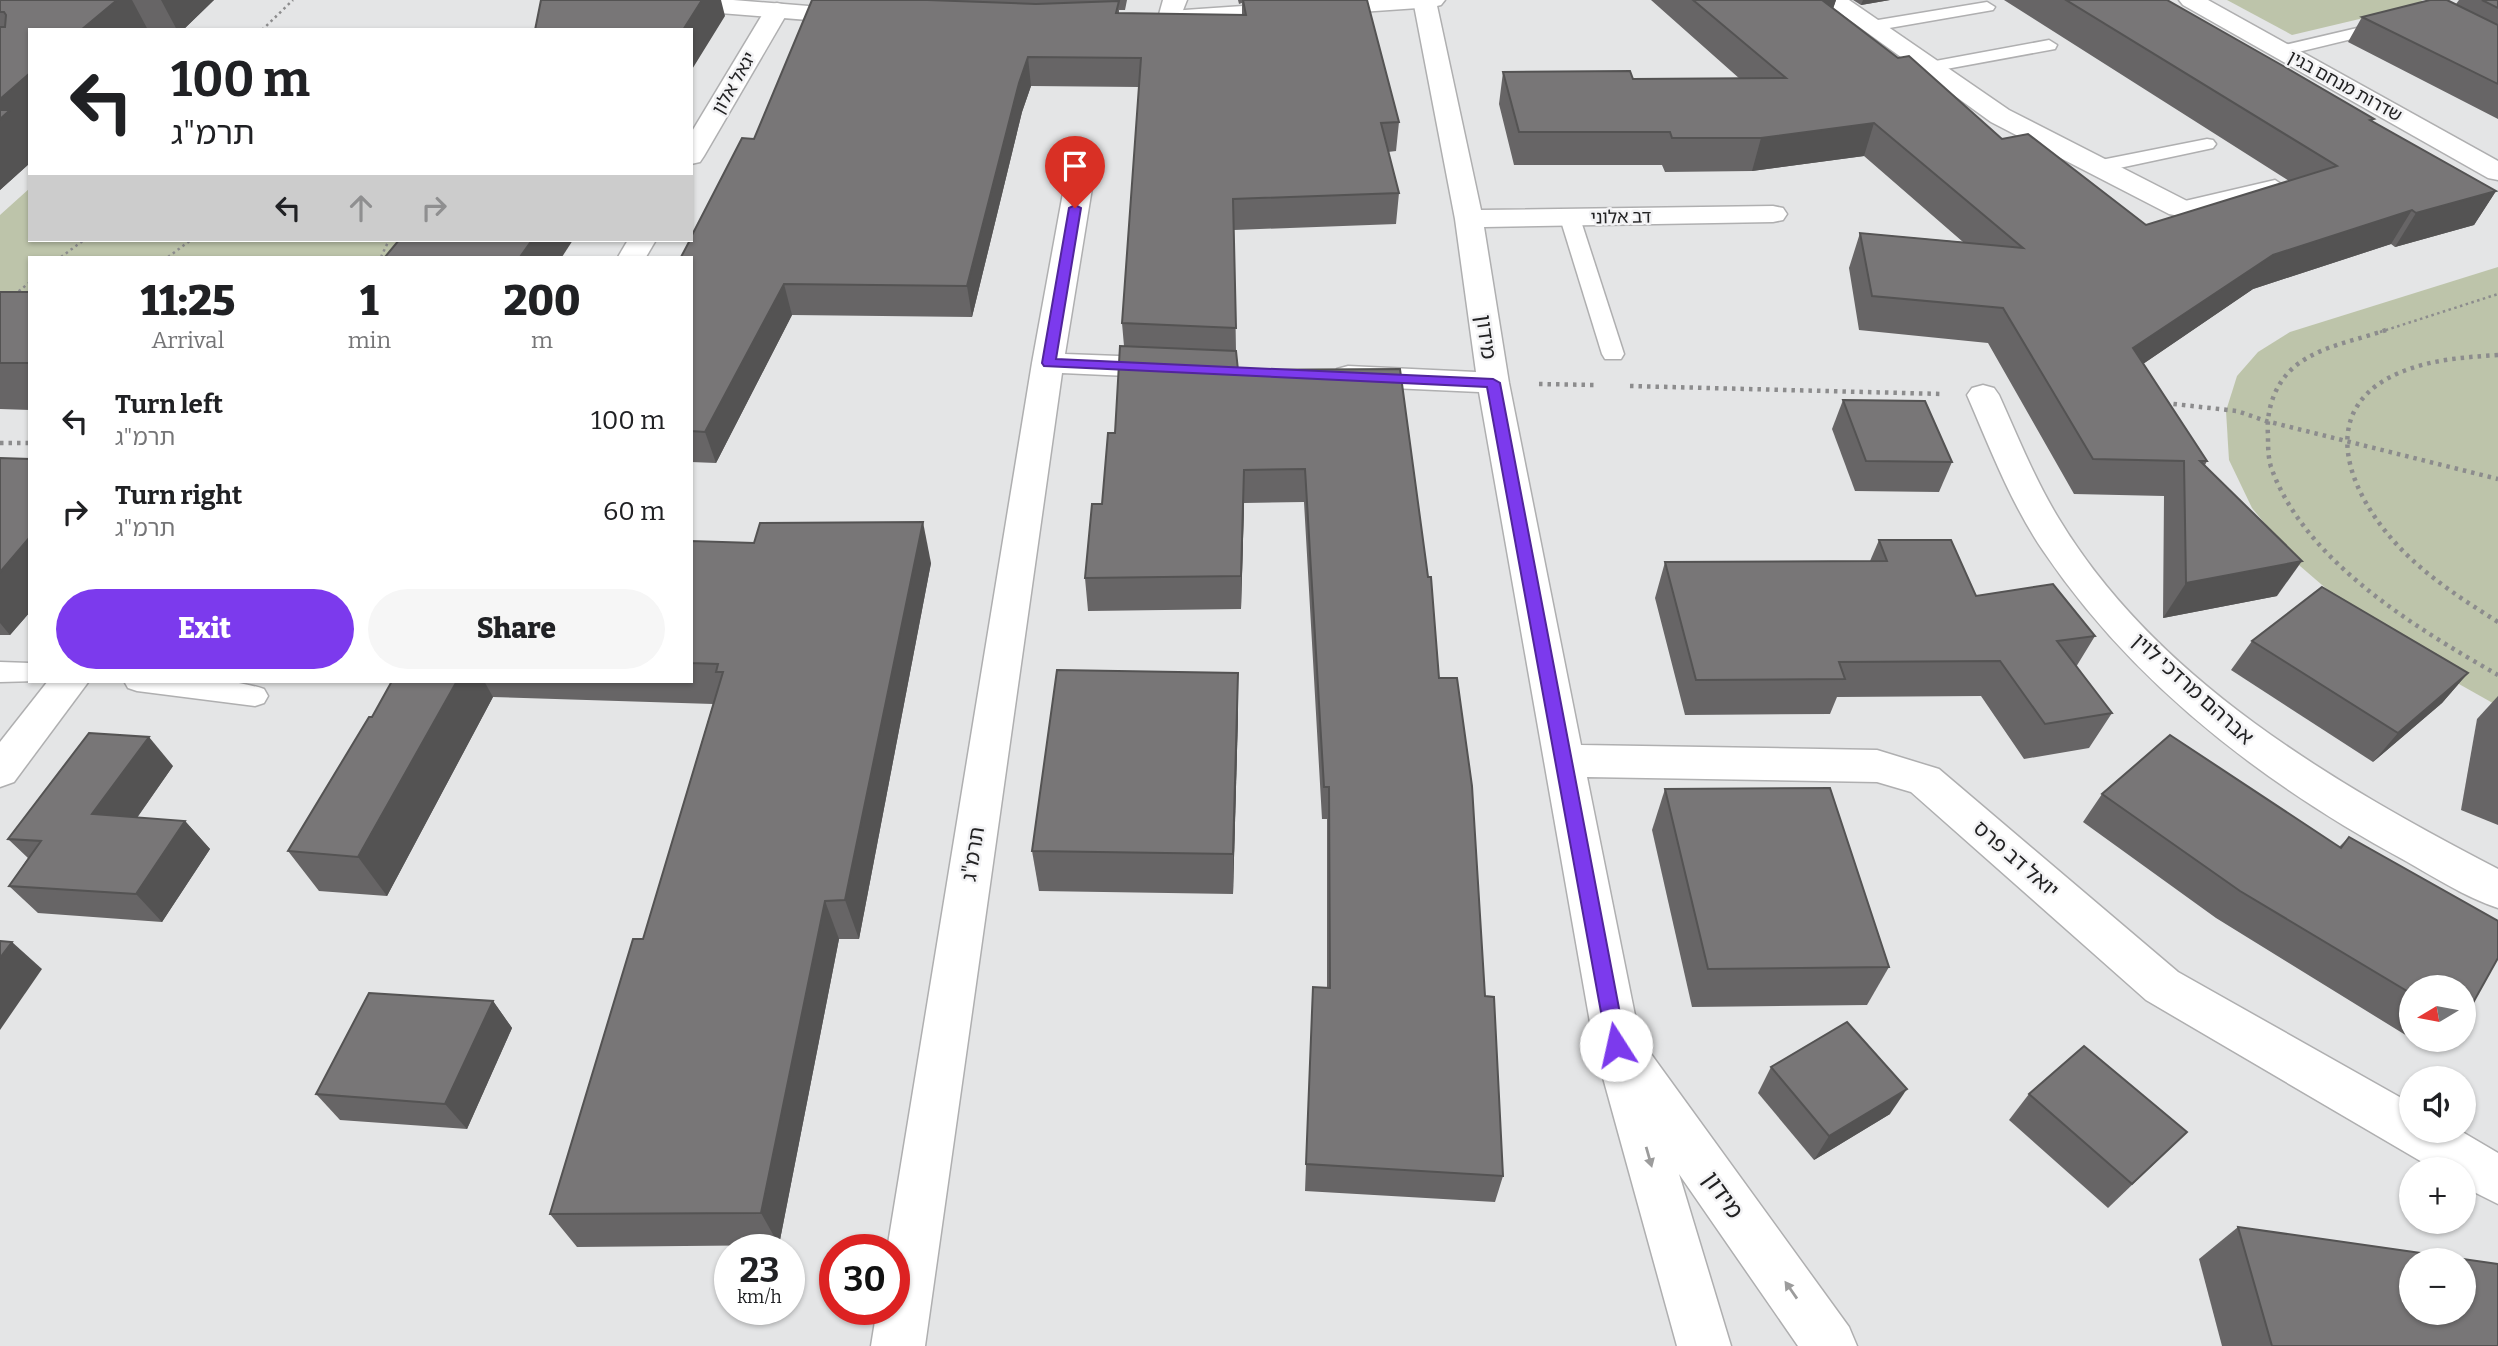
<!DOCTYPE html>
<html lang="en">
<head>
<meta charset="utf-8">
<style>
	:root { --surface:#fff; --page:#f6f6f6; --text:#202124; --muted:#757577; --accent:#7c3aed }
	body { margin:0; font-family:Bitter,"Noto Sans Hebrew",serif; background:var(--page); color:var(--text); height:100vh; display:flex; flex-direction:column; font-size:26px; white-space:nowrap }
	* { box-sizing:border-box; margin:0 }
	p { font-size:23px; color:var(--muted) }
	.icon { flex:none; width:38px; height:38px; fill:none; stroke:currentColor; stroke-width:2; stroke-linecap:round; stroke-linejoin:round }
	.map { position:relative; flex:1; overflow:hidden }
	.panel { position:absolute; left:28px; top:256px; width:665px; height:427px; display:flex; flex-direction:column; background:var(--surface); border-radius:0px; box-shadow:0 2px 5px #0004 }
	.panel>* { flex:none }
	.guide { position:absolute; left:28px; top:28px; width:665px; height:214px; border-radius:0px; box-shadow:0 2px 5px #0004; background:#fff; color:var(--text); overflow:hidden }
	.needle { width:46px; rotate:260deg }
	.fabs { position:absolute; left:2399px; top:975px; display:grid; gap:14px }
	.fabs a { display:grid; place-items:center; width:77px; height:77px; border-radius:50%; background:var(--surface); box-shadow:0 2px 5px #0004; font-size:35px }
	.speed { position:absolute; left:714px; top:1234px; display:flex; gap:14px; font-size:35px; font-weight:700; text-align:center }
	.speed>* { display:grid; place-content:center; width:91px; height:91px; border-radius:50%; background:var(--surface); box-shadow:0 2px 5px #0004; line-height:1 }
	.speed small { font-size:18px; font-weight:400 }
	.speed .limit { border:10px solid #d22; background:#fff; color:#111 }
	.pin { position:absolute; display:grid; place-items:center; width:60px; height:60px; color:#fff; margin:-72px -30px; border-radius:50% 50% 50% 0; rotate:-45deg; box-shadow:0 0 7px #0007 }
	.pin .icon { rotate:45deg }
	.me { position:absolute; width:77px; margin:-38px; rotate:350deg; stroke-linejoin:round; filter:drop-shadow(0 0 5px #0008) }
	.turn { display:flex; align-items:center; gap:24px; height:147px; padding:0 28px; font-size:32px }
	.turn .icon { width:91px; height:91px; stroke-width:2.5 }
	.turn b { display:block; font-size:49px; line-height:60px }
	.lanes { display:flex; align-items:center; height:66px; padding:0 28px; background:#0003; justify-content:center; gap:35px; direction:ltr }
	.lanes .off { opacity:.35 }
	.eta { display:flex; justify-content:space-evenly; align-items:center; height:119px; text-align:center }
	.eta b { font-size:42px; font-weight:800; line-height:49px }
	.cta { display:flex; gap:14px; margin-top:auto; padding:14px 28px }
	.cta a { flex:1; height:80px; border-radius:42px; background:var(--accent); color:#fff; font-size:28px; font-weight:800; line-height:80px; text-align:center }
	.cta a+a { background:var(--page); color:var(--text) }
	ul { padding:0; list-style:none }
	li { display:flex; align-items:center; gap:21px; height:91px; padding:0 28px }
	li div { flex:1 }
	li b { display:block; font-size:26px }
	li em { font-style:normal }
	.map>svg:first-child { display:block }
	.green { fill:#bdc4aa }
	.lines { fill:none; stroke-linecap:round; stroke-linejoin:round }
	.service-casing { stroke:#afafb0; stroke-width:3 }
	.minor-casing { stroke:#afafb0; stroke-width:3 }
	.tertiary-casing { stroke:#afafb0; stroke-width:3 }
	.path-far1 { stroke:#8c8c8d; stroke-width:2.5; stroke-dasharray:2.5 3.5; stroke-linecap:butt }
	.path { stroke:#8c8c8d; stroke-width:4.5; stroke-dasharray:3.5 5; stroke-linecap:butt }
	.service { fill:#fff; fill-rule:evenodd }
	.minor { fill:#fff; fill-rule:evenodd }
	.tertiary { fill:#fff; fill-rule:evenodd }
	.wall { fill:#676566 }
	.shaded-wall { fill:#545353 }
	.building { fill:#787677; stroke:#545353; stroke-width:2; fill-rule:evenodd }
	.oneway { fill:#9c9c9c }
	.route { fill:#7c3aed; stroke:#51269a; stroke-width:2 }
	.labels { text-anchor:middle; stroke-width:5; stroke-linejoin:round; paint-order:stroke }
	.far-street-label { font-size:18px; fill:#222223; stroke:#f2f2f4 }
	.street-label { font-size:21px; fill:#222223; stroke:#f2f2f4 }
	.near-street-label { font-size:24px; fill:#222223; stroke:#f2f2f4 }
</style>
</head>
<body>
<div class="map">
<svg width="2498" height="1346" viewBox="0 0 2498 1346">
	<rect width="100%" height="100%" fill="#e4e5e6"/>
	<g class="green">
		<path d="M2227,0H2421L2427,3L2292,35Z"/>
		<path d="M30,188V240H418L405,257H30V297L0,296V215Z"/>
		<path d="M2498,267V706L2443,675L2365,622L2300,566L2252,508L2229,460L2226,411L2237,376L2258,352L2290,332Z"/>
	</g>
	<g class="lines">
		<g class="service-casing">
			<g id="service">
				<path d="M1987,2L1995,7L1993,10L1872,31L1864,26L1872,21Z"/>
				<path d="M2387,21L2395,26L2393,29L2282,56L2274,51L2276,47Z"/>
				<path d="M2049,40L2057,45L2055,49L1930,72L1922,67L1930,62Z"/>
				<path d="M2207,139L2213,140L2216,144L2213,148L2096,173L2087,167L2096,161Z"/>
				<path d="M2275,180L2284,186L2282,190L2179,214L2169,208L2172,204Z"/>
				<path d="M1570,212L1580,218L1624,354L1621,359H1605L1602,354L1560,218Z"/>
				<path d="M0,662L30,663V681H37L0,682Z"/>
				<path d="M124,681C168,679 221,675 264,689L268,696L264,703L255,706L137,691L128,688Z"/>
			</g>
		</g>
		<g class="minor-casing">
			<g id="minor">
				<path d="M1163,0H1187L1178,23H1162L1158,18Z"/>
				<path d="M1413,0L1436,1L1481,210L1773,206L1783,208L1787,214L1783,220L1773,222L1484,227L1509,383L1581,745L1877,750L1939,769L2178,972L2412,1104V1130H2459L2498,1153V1204L2464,1187V1169H2434L2146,1000L1911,792L1877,782L1587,777L1642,1050L1651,1054L1849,1327L1857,1346H1798L1679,1174L1731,1346H1677L1594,1045L1479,392L1348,386L1337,383L1332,376L1337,369L1348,366L1476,372L1455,219Z"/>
				<path d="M1822,0H1849L2009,110L2189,202L2193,208L2189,214L2179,216L2169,214L1991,122Z"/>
				<path d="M777,3L785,5L789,10L704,156L700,162L691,164V133L765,10L769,5Z"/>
				<path d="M1079,174L1089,176L1093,182L1065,354L1172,358L1183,361L1188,368L1183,375L1172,378L1062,373L925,1346H871L877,1309H894V1250H887L1032,363L1065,182L1069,176Z"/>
				<path d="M628,240H656L646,257H618Z"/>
				<path d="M1983,385L1994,388L1999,395C2018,437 2035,480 2059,519C2157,681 2335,784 2498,869V908C2465,897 2434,877 2404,860C2264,784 2134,685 2044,552C2011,504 1990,448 1967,395L1972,388Z"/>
				<path d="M48,681H89L14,782L0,787V742Z"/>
			</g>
		</g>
		<g class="tertiary-casing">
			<g id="tertiary">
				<path d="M632,0H733L858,10L866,12L870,17L866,22L858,24L644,7L636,5Z"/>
				<path d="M1330,0H1445L1441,5L1433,7L1170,25L1162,23L1158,18L1162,13L1170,11Z"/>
				<path d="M2179,0H2208L2498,161V180L2488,178L2183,5Z"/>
			</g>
		</g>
		<g class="path-far1">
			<path d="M262,30L293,0"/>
			<path d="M61,257L84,240"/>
			<path d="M168,257L191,240"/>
			<path d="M381,257L389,240"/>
			<path d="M14,295L30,282"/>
			<path d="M2380,332L2498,294"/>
		</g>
		<g class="path">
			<path d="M2386,330C2355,341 2318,346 2293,368C2274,385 2266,411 2268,435C2268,446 2268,457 2271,467C2304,561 2416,628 2498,675"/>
			<path d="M2498,355C2468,357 2437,359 2409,369C2309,404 2348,496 2404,552C2432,580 2465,601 2498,622"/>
			<path d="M1539,384L1597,385"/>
			<path d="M1630,386L1943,394"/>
			<path d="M2165,403L2237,411L2266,421L2498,479"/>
			<path d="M0,443H30"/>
		</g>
		<use href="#service" class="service"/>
		<use href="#minor" class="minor"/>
		<use href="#tertiary" class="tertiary"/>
	</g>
	<g class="wall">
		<path d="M0,0H214L183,30H30V163L0,190Z"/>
		<path d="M812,0H1127L1125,10H1119V13L1242,15V3L1239,4L1238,0H1367L1399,122L1396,151L1388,152L1399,193L1396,224L1234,230L1236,351L1238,370L1400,369L1439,678L1485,996L1503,1176L1495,1202L1305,1191L1313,987L1327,988V819H1322L1304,502L1244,503L1241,609L1088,611L1085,578L1102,504L1115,433L1124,346L1122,323L1139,87L1031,86L1022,112L972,317L792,315L716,463L691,462V257L754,139Z"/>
		<path d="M1651,0H1836L1833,9L2002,139L2146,225L2289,181L2004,0H2167L2372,121L2496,191L2474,225L2395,247L2391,244L2253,289L2143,364L2207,461L2205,465L2277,596L2163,618L2164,496L2074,494L1988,343L1859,330L1849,268L1860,233L1963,242L1864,156L1752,171L1665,172L1662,165H1514L1499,104L1503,72L1633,79H1740Z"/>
		<path d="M1853,0H1890L1861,5Z"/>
		<path d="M2459,0H2498V119L2348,42L2362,17L2456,4Z"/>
		<path d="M0,292H30V410L0,409Z"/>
		<path d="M1843,400L1952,462L1939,492L1855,491L1832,429Z"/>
		<path d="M0,458L30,459V612L10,635H0Z"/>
		<path d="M1879,540L1976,596L2095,636L2076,667L2112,713L2089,748L2024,759L1981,696L1837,697L1830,714L1685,715L1655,598L1665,562L1870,561Z"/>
		<path d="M691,541L931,563L859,939H839L779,1245L577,1247L550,1214L643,939L713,704L493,697L387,896L319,891L288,851L372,717L392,681H691Z"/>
		<path d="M2252,641L2468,673L2442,703L2373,762L2231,670Z"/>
		<path d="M1238,673V715L1233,894L1039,891L1032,851Z"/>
		<path d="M2498,696V825L2461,810L2477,719Z"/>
		<path d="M173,766L137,818L185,821L210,849L162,922L38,913L9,886L28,858L8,839Z"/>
		<path d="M1665,789L1889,967L1867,1005L1692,1007L1652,830Z"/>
		<path d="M2102,794L2339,847L2349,837L2412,987V1039L2216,918L2083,822Z"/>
		<path d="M493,1001L512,1028L467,1129L340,1120L316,1094Z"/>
		<path d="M2413,1040H2444L2431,1051Z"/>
		<path d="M1771,1067L1890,1114L1814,1160L1758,1093Z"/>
		<path d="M2029,1094L2187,1132L2108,1208L2009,1120Z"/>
		<path d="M2238,1227L2498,1346H2222L2199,1259Z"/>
	</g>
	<g class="shaded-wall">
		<path d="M117,0H132L148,30H81Z"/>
		<path d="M161,0H214L183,30H177Z"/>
		<path d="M702,0H721L725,16L691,71V30H683Z"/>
		<path d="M1800,0H1836L1832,11Z"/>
		<path d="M1863,0H1890L1861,5Z"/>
		<path d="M1028,57L1031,86L1022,112L972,317L967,286L1019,83Z"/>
		<path d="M30,73V163L0,190V99Z"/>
		<path d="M1874,123L1864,156L1752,171L1761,138Z"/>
		<path d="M2496,191L2474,225L2395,247L2416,213Z"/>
		<path d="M2412,210L2391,244L2253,289L2115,383L2133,348L2273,255Z"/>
		<path d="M532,240H573L562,257H520Z"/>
		<path d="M784,284L792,315L716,463L705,432Z"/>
		<path d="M1244,470V503L1241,609V576Z"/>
		<path d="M923,522L931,563L859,939L845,900Z"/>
		<path d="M30,537V612L10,635L0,623V572Z"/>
		<path d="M2302,561L2277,596L2163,618L2186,583Z"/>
		<path d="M1238,673V715L1233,894V854Z"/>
		<path d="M2468,673L2442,703L2373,762L2398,733Z"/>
		<path d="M457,681H484L493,697L387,896L358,857Z"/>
		<path d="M149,737L173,766L119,843L92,814Z"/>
		<path d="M185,821L210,849L162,922L136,894Z"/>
		<path d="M825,901L839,939L779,1245L761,1213Z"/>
		<path d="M12,942L42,969L0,1030V958Z"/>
		<path d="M493,1001L512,1028L467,1129L445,1104Z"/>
		<path d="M1907,1089L1890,1114L1814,1160L1829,1136Z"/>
	</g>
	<g class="building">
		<path d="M0,0H117L81,30H30V73L0,99V27H5L6,15L4,12H0Z"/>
		<path d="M541,0H702L683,30H535Z"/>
		<path d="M812,0H928L1036,4L1119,1L1116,13L1246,15L1243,0H1367L1399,122L1381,123L1399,193L1233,199L1236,328L1122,323L1141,58L1028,57L1019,83L967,286L784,284L705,432L691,431V257H681L690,240H691V237L742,138L754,139Z"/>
		<path d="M1693,0H1822L1898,58L1909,56L2002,139L2028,134L2146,225L2337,166L2066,0H2167L2285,67L2374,119L2370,120L2496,191L2416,213L2412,210L2273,255L2133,348L2207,461H2200L2302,561L2186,583L2184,461L2093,459L2003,308L1872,296L1860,233L2023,248L1874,123L1761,138H1672L1670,132H1519L1503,72L1630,71L1633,79L1786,78Z"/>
		<path d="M2430,0H2447L2498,25V84L2362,17Z"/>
		<path d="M2482,0H2498V8Z"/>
		<path d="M0,110H10L0,119Z"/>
		<path d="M399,240H532L520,257H385Z"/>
		<rect x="0" y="292" width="30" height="71"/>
		<path d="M1120,346L1236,351L1238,370L1400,369L1428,577H1431L1439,678H1457L1472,786L1485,996L1494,997L1503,1176L1306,1164L1313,987L1330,988L1329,787H1324L1305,469L1244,470L1241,576L1085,578L1092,504H1102L1108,433H1115Z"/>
		<path d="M1843,400L1925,401L1952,462L1866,461Z"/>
		<path d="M0,458L30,459V537L0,572Z"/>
		<path d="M923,522L845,900L825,901L761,1213L550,1214L633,939H643L723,672H716L718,664L691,663V541L754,543L760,523Z"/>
		<path d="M1879,540H1951L1976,596L2053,584L2095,636L2057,641L2112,713L2045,724L2000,661L1839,662L1845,679L1696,680L1665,562L1887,561Z"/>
		<path d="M2322,587L2468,673L2398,733L2252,641Z"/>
		<path d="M1057,670L1238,673L1233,854L1032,851Z"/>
		<path d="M392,681H457L358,857L288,851L369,717H372Z"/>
		<path d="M89,733L149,737L92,814L185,821L136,894L9,886L41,841L8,839Z"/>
		<path d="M2170,735L2341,848L2349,837L2498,921V958L2464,1019V987H2412V994L2240,891L2102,794Z"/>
		<path d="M1830,788L1889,967L1708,969L1665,789Z"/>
		<path d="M0,941L12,942L0,958Z"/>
		<path d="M369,993L493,1001L445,1104L316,1094Z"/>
		<path d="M1847,1022L1907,1089L1829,1136L1771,1067Z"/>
		<path d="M2084,1046L2187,1132L2132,1184L2029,1094Z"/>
		<path d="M2238,1227L2498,1264V1346H2272ZM2412,1260H2464V1312H2412Z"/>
	</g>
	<defs><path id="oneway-solid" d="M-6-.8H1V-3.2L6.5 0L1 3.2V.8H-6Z" transform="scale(1.75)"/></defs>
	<g class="oneway">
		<use href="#oneway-solid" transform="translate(1649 1157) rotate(74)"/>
		<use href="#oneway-solid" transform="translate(1791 1290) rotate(-125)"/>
	</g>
	<path class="route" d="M1075,205L1081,208L1056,359L1493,379L1500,383L1626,1045L1623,1051L1616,1053L1610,1051L1607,1045L1487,387L1044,366L1042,363L1069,208Z"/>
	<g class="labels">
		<g class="far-street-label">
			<text transform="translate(734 83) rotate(-60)" y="6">יגאל אלון</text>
			<text transform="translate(2345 86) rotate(29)" y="6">שדרות מנחם בגין</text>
			<text transform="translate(1621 217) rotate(-1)" y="6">דב אלוני</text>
		</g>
		<g class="street-label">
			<text transform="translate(1486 337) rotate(82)" y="7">מידון</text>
			<text transform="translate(2193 689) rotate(42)" y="7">אברהם מרדכי לוין</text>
			<text transform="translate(973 854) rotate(-81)" y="7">תרמ"ג</text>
			<text transform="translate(2016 859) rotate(41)" y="7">יואל דב פרס</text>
		</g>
		<g class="near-street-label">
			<text transform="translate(1723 1195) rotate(55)" y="8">מידון</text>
		</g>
	</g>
</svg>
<div class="fabs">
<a><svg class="needle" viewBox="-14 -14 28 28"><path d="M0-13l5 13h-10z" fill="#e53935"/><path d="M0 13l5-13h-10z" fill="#757577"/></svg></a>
<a><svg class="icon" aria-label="sound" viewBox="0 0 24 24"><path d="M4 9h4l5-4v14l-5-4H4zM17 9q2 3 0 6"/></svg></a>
<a>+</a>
<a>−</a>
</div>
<div class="speed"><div>23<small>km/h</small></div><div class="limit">30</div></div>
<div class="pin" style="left:1075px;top:208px;background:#d93025"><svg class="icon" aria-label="arrive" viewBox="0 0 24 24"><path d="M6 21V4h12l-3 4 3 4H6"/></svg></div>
<svg class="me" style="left:1616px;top:1045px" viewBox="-20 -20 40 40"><circle r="19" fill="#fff"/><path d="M0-13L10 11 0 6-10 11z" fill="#7c3aed"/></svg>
<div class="guide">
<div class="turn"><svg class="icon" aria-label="left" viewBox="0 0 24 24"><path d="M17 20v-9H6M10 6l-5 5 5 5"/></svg><div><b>100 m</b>תרמ&quot;ג</div></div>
<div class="lanes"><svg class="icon" aria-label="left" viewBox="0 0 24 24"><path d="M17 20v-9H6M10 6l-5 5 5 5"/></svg><svg class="icon off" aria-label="ahead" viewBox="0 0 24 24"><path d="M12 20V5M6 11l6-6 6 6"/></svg><svg class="icon off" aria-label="right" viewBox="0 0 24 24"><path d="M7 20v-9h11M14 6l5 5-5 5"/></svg></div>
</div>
<section class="panel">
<div class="eta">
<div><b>11:25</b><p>Arrival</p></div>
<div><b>1</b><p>min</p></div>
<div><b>200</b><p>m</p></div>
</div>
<ul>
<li><svg class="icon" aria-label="left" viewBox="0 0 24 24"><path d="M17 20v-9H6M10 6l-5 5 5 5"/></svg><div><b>Turn left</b><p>תרמ&quot;ג</p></div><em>100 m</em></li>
<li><svg class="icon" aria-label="right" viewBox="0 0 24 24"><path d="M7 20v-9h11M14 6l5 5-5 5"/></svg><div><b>Turn right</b><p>תרמ&quot;ג</p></div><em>60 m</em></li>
</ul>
<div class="cta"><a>Exit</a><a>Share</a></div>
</section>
</div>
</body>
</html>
